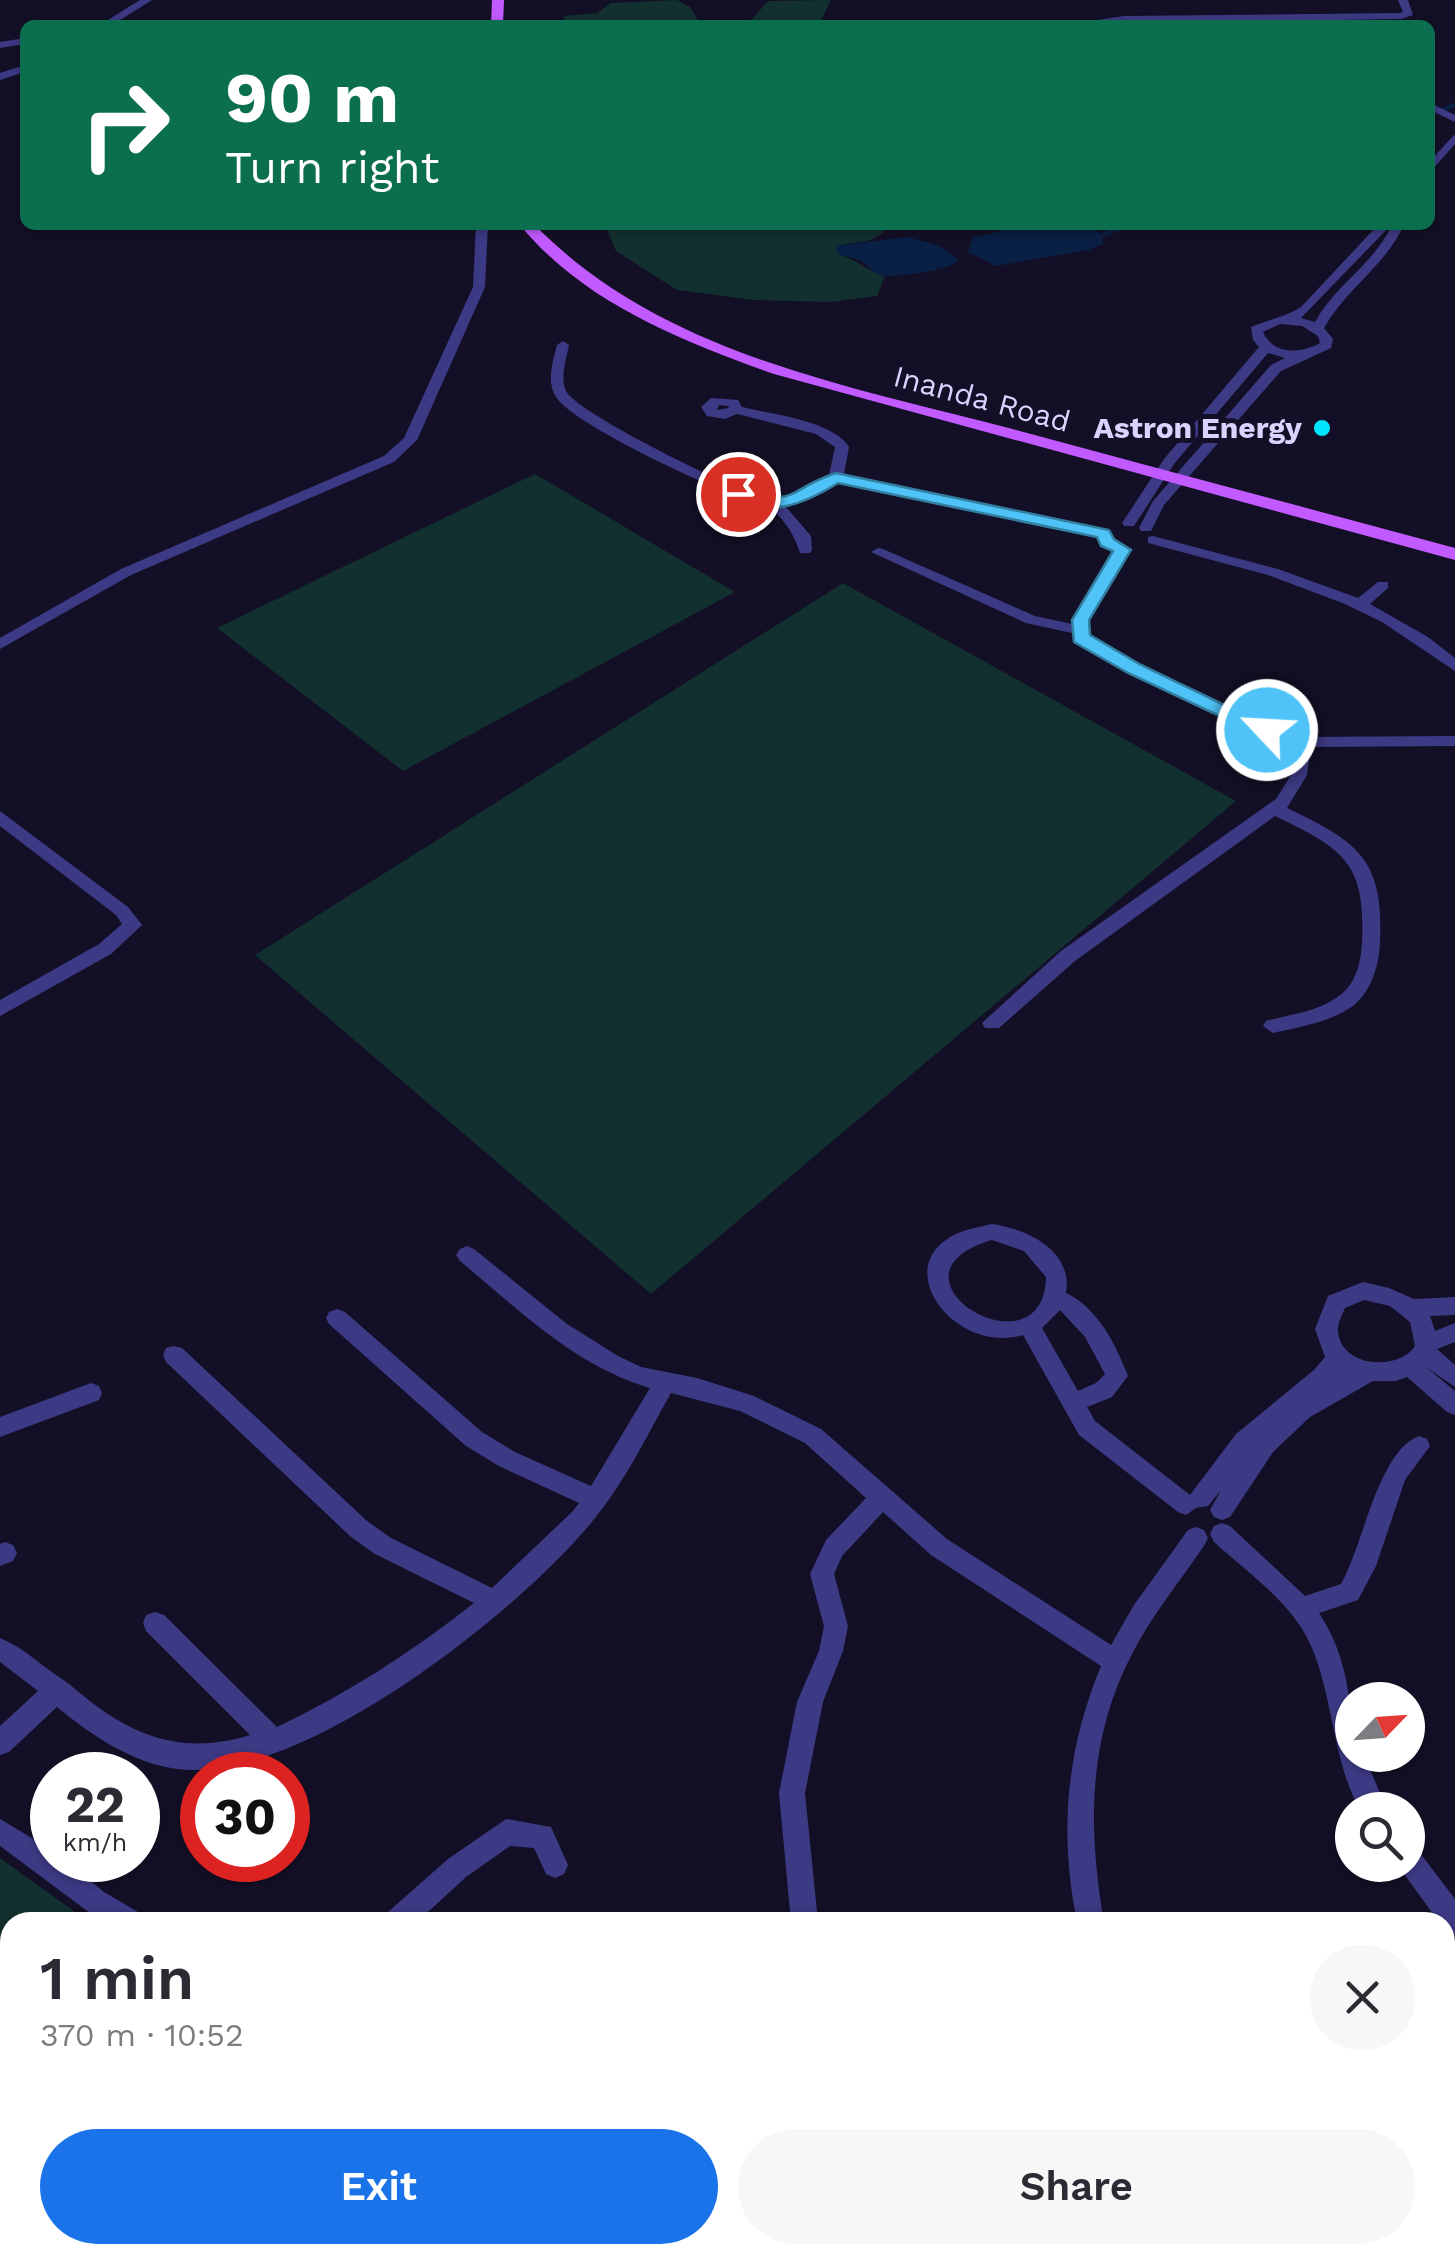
<!DOCTYPE html>
<html lang="en">
<head>
<meta charset="utf-8">
<style>
	:root { --surface:#fff; --page:#f7f7f7; --text:#2b2b33; --muted:#7c7c81; --accent:#1a73e8 }
	body { margin:0; font-family:"Work Sans",sans-serif; background:var(--page); color:var(--text); height:100vh; display:flex; flex-direction:column; font-size:38px; white-space:nowrap }
	* { box-sizing:border-box; margin:0 }
	p { font-size:32px; color:var(--muted) }
	.icon { flex:none; width:55px; height:55px; fill:none; stroke:currentColor; stroke-width:2; stroke-linecap:round; stroke-linejoin:round }
	.map { position:relative; flex:1; overflow:hidden }
	.details { position:absolute; left:0px; top:1912px; width:1455px; height:352px; display:flex; flex-direction:column; background:var(--surface); border-radius:30px 30px 0 0; box-shadow:0 2px 8px #0004 }
	.details>* { flex:none }
	.hud { position:absolute; left:20px; top:20px; width:1415px; height:210px; border-radius:15px; box-shadow:0 2px 8px #0004; background:#0b6e4f; color:#fff; overflow:hidden }
	.needle { width:65px; rotate:65deg }
	.buttons { position:absolute; left:1335px; top:1682px; display:grid; gap:20px }
	.buttons a { display:grid; place-items:center; width:90px; height:90px; border-radius:50%; background:var(--surface); box-shadow:0 2px 8px #0004; font-size:50px }
	.speed { position:absolute; left:30px; top:1752px; display:flex; gap:20px; font-size:50px; font-weight:700; text-align:center }
	.speed>* { display:grid; place-content:center; width:130px; height:130px; border-radius:50%; background:var(--surface); box-shadow:0 2px 8px #0004; line-height:1 }
	.speed small { font-size:25px; font-weight:400 }
	.speed .limit { border:15px solid #d22; background:#fff; color:#111 }
	.pin { position:absolute; display:grid; place-items:center; width:85px; height:85px; color:#fff; margin:-42px; border:5px solid #fff; border-radius:50%; box-shadow:0 2px 10px #0007 }
	.me { position:absolute; width:110px; margin:-55px; rotate:295deg; stroke-linejoin:round; filter:drop-shadow(0 0 8px #0008) }
	.turn { display:flex; align-items:center; gap:35px; height:210px; padding:0 40px; font-size:45px }
	.turn .icon { width:130px; height:130px; stroke-width:2.5 }
	.turn b { display:block; font-size:70px; line-height:85px }
	.round { display:grid; place-items:center; flex:none; width:105px; height:105px; border-radius:52px; background:var(--page) }
	.head { display:flex; align-items:center; justify-content:space-between; height:170px; padding:0 40px }
	h1 { font-size:60px; font-weight:600; line-height:75px }
	.cta { display:flex; gap:20px; margin-top:auto; padding:20px 40px }
	.cta a { flex:1; height:115px; border-radius:60px; background:var(--accent); color:#fff; font-size:40px; font-weight:600; line-height:115px; text-align:center }
	.cta a+a { background:var(--page); color:var(--text) }
	.map>svg:first-child { display:block }
	.green { fill:#12302f }
	.water { fill:#0a1f44 }
	.lines { fill:none; stroke-linecap:round; stroke-linejoin:round }
	.stream-far1 { stroke:#0a1f44; stroke-width:4 }
	.stream { stroke:#0a1f44; stroke-width:9 }
	.minor { fill:#3d3a85; fill-rule:evenodd }
	.major { fill:#c25bff; fill-rule:evenodd }
	.route { fill:#4fc3f7; stroke:#337fa1; stroke-width:2.5 }
	.poi-dot { fill:#00e5ff; stroke:#130f26; stroke-width:4 }
	.labels { text-anchor:middle; stroke-width:10; stroke-linejoin:round; paint-order:stroke }
	.far-street-label { font-size:30px; fill:#d9d4ff; stroke:#130f26 }
	.far-poi-label { font-size:30px; font-weight:bold; fill:#d9d4ff; stroke:#130f26; text-anchor:end }
</style>
</head>
<body>
<div class="map">
<svg width="1455" height="2264" viewBox="0 0 1455 2264">
	<rect width="100%" height="100%" fill="#130f26"/>
	<g class="green">
		<path d="M677,0L690,7L701,25H567L563,16L597,13L611,3Z"/>
		<path d="M831,0L819,25H747L768,1Z"/>
		<path d="M605,225H886L884,232L871,240L836,246L838,254C857,260 871,273 885,276L877,296L831,302L753,300L677,290L616,251Z"/>
		<path d="M535,474L735,592L403,771L217,628Z"/>
		<path d="M843,583L1236,801L651,1294L255,955Z"/>
		<path d="M0,1858L89,1922H10V2255H176L165,2264H0Z"/>
		<path d="M302,2255H527L530,2264H301Z"/>
	</g>
	<g class="water">
		<path d="M1023,225H1091L1102,235L1103,244L1089,250L996,266L968,252L973,238Z"/>
		<path d="M908,237C926,243 948,245 958,261C948,271 894,278 880,275C872,273 868,265 861,261C854,258 845,257 837,254L836,246Z"/>
	</g>
	<g class="lines">
		<g class="stream-far1">
			<path d="M1430,114L1455,105"/>
			<path d="M1102,235L1130,225"/>
		</g>
		<path class="stream" d="M340,2264L342,2255"/>
		<g class="minor">
			<path d="M140,0H152L112,25H100Z"/>
			<path d="M1398,0H1408L1413,15L1401,19L1063,25L1124,16L1400,13L1403,12Z"/>
			<path d="M25,38V44L0,48V42Z"/>
			<path d="M25,65V72L0,80V73Z"/>
			<path d="M1430,103L1455,115V122L1430,110Z"/>
			<path d="M1455,134V144L1430,172V161Z"/>
			<path d="M476,225H488L485,287L417,440L394,462L131,575L0,649V638L121,569L384,456L404,438L473,287Z"/>
			<path d="M1378,225H1391L1301,318L1315,322C1335,285 1374,264 1392,225H1404C1385,266 1346,289 1324,328L1333,339L1331,348L1281,371L1164,505L1151,531H1141L1139,528L1153,501L1271,365L1285,358L1268,353L1174,464L1134,526H1124L1122,523L1164,459L1259,347L1253,340L1251,327C1268,320 1285,317 1301,307ZM1280,324L1302,326L1318,336L1320,343C1300,354 1273,355 1263,332Z"/>
			<path d="M563,341L569,345C566,359 560,378 566,391C576,413 746,497 773,500C793,502 814,486 829,475L835,447L816,434L737,414L725,419L707,416L701,407L711,398L738,400L742,407C770,414 834,421 849,447L844,474L1103,529L1110,533L1103,537L838,482L811,498L786,507L811,536L812,550L810,553H800C795,537 787,522 772,510C764,502 741,499 730,494C696,480 573,424 556,397C546,382 553,361 557,345ZM719,405L728,406L729,408L717,410Z"/>
			<path d="M1153,536L1278,569L1358,598L1378,582H1388V588L1370,604L1428,637L1455,658V671L1382,622L1345,604L1268,575L1148,543V537Z"/>
			<path d="M1123,546L1130,550L1086,627L1088,636L1103,647L1297,737L1455,736V746L1311,747L1307,775L1287,808C1358,842 1384,859 1380,942C1379,965 1372,990 1354,1005C1332,1022 1299,1027 1273,1033L1263,1026L1266,1021C1291,1014 1318,1012 1339,996C1356,984 1361,962 1362,942C1366,862 1343,849 1275,816L1075,961L999,1028H985L982,1023L1061,951L1276,799L1291,775L1294,747L1091,653L1076,641L1072,633L1026,623L871,552L878,548L883,549L1035,616L1072,624L1116,550Z"/>
			<path d="M0,811L128,907L142,925L111,954L0,1016V1000L99,944L122,924L116,915L0,826Z"/>
			<path d="M992,1224C1027,1229 1073,1250 1066,1293C1098,1308 1116,1345 1128,1376L1112,1397L1087,1407L1095,1421L1190,1495L1236,1434L1314,1370L1325,1357L1315,1329L1328,1296L1363,1282L1389,1288L1414,1299L1455,1297V1315L1430,1316L1435,1331L1455,1323V1342L1437,1349L1455,1365V1387L1426,1367L1455,1391V1415L1447,1412L1407,1377L1396,1381H1373L1310,1417L1273,1452L1230,1517L1222,1520L1214,1517L1210,1510L1221,1490L1208,1506L1196,1508L1186,1515L1178,1512L1079,1435L1023,1335C955,1355 889,1268 954,1235C965,1229 980,1227 992,1224ZM992,1240L1024,1251L1046,1277C1044,1380 870,1276 992,1240ZM1364,1300L1390,1306L1410,1322L1415,1346C1398,1372 1340,1367 1338,1331C1337,1324 1342,1315 1345,1308ZM1060,1310L1085,1337L1105,1374L1096,1383L1078,1391L1042,1328Z"/>
			<path d="M467,1246L474,1249L567,1324L618,1356L641,1367L697,1378L754,1396L821,1429L947,1539L1111,1645L1134,1605L1188,1530L1196,1527L1204,1530L1208,1538L1204,1546C1180,1581 1152,1615 1132,1654C1087,1740 1088,1829 1104,1922H1077C1059,1833 1066,1750 1101,1666L931,1555L883,1512L842,1556L834,1574L848,1626L843,1651L823,1702L805,1793L818,1922H791L779,1793L797,1702L819,1651L824,1626L810,1574L826,1540L866,1498L805,1443L740,1411L671,1393C646,1437 624,1484 591,1523C516,1614 300,1785 177,1769C132,1763 91,1735 57,1707L9,1752L0,1755V1726L38,1691L0,1662V1638C24,1648 38,1663 59,1677C73,1686 87,1700 102,1710C149,1743 195,1752 250,1735L146,1631L143,1623L146,1615L155,1612L164,1615L277,1727C348,1693 412,1652 474,1603L375,1554L351,1537L166,1362L163,1355L166,1348L174,1346L182,1348L367,1521L391,1538L492,1588L573,1511L579,1503L499,1466L466,1446L329,1324L326,1318L329,1312L337,1309L345,1312L482,1432L515,1452L591,1486L650,1388C575,1366 519,1310 460,1261L456,1255L460,1249Z"/>
			<path d="M91,1383L99,1386L102,1393L99,1400L0,1437V1417Z"/>
			<path d="M1419,1436L1427,1439L1430,1446L1405,1480L1376,1566L1358,1600L1319,1613C1348,1657 1352,1704 1352,1755H1364L1387,1810H1360C1332,1759 1334,1701 1312,1648C1294,1604 1248,1573 1214,1542L1210,1534L1214,1526L1222,1523L1230,1526L1305,1596L1341,1584C1363,1546 1378,1451 1419,1436Z"/>
			<path d="M5,1542L13,1545L17,1553L13,1561L0,1566V1544Z"/>
			<path d="M0,1819L52,1850V1860H65L104,1892L138,1912L141,1922H102L0,1846Z"/>
			<path d="M506,1819L551,1827L568,1865L564,1874L555,1878L546,1874L534,1848L510,1846L466,1877L417,1922H385L388,1912L448,1859Z"/>
			<path d="M1408,1845L1417,1849L1455,1899V1935L1445,1931V1922H1439L1399,1867L1398,1865H1408Z"/>
			<path d="M0,2222L10,2226V2255H20L10,2259L0,2255Z"/>
			<path d="M21,2255H88L84,2264H25Z"/>
			<path d="M529,2255H559L562,2264H532Z"/>
			<path d="M647,2255H680L684,2264H651Z"/>
			<path d="M830,2255H864L868,2264H834Z"/>
			<path d="M1084,2255H1114L1112,2264H1082Z"/>
			<path d="M1250,2255H1282L1286,2264H1254Z"/>
		</g>
		<g class="major">
			<path d="M492,0H504L503,25H491Z"/>
			<path d="M520,225H535C663,357 860,388 1031,434C1172,472 1314,510 1455,548V560L774,374C682,341 584,303 520,225Z"/>
		</g>
	</g>
	<path class="route" d="M836,473L1109,530L1114,539L1131,550L1089,620L1090,635L1141,665L1276,730L1267,736L1260,735L1128,673L1074,642L1072,620L1113,551L1101,546L1097,537L838,483C804,504 765,521 729,494L738,489C801,507 783,491 836,473Z"/>
	<circle class="poi-dot" cx="1322" cy="428" r="10"/>
	<g class="labels">
		<g class="far-street-label">
			<text transform="translate(982 399) rotate(15)" y="10">Inanda Road</text>
		</g>
		<g class="far-poi-label">
			<text x="1302" y="438">Astron Energy</text>
		</g>
	</g>
</svg>
<div class="buttons">
<a><svg class="needle" viewBox="-14 -14 28 28"><path d="M0-13l5 13h-10z" fill="#e53935"/><path d="M0 13l5-13h-10z" fill="#7c7c81"/></svg></a>
<a><svg class="icon" aria-label="search" viewBox="0 0 24 24"><circle cx="10" cy="10" r="6"/><path d="M15 15l6 6"/></svg></a>
</div>
<div class="speed"><div>22<small>km/h</small></div><div class="limit">30</div></div>
<div class="pin" style="left:738px;top:494px;background:#d93025"><svg class="icon" aria-label="arrive" viewBox="0 0 24 24"><path d="M6 21V4h12l-3 4 3 4H6"/></svg></div>
<svg class="me" style="left:1267px;top:730px" viewBox="-20 -20 40 40"><circle r="17" fill="#4fc3f7" stroke="#fff" stroke-width="3"/><path d="M0-11L8 9 0 5-8 9z" fill="#fff"/></svg>
<div class="hud">
<div class="turn"><svg class="icon" aria-label="right" viewBox="0 0 24 24"><path d="M7 20v-9h11M14 6l5 5-5 5"/></svg><div><b>90 m</b>Turn right</div></div>
</div>
<section class="details">
<div class="head"><div><h1>1 min</h1><p>370 m · 10:52</p></div><a class="round"><svg class="icon" aria-label="close" viewBox="0 0 24 24"><path d="M6 6l12 12M18 6L6 18"/></svg></a></div>
<div class="cta"><a>Exit</a><a>Share</a></div>
</section>
</div>
</body>
</html>
